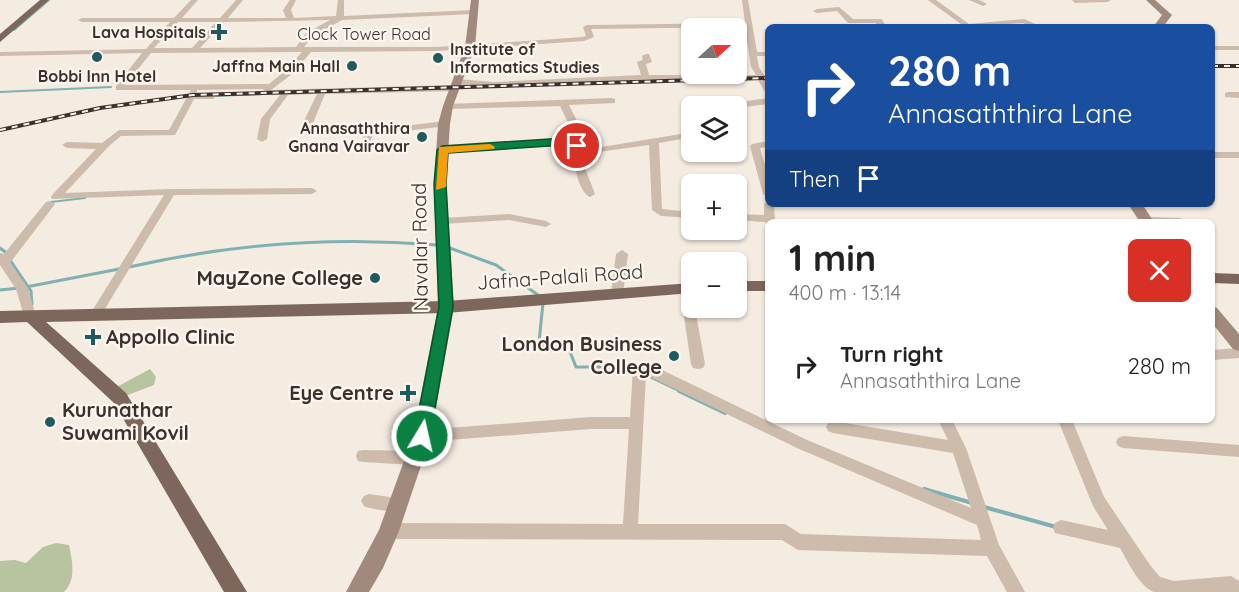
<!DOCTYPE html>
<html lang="en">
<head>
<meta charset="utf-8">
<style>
	:root { --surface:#fff; --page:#f6f6f6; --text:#222; --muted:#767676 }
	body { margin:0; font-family:Quicksand,sans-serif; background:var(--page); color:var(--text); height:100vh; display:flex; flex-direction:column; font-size:22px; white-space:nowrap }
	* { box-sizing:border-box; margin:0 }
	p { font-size:20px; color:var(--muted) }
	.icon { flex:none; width:33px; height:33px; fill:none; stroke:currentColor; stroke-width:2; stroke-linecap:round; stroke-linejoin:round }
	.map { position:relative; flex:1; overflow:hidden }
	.details { position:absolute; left:765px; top:219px; width:450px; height:204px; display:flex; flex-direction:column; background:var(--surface); border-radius:9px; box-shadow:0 2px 4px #0004 }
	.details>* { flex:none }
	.top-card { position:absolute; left:765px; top:24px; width:450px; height:183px; border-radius:9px; box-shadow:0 2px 4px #0004; background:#1a4fa0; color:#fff; overflow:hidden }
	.needle { width:39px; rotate:69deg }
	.fabs { position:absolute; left:681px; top:18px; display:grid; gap:12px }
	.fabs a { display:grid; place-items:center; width:66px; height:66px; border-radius:9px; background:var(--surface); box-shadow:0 2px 4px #0004; font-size:30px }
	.pin { position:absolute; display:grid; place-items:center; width:51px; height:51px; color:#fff; margin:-26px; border:3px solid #fff; border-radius:50%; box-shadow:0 2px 6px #0007 }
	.me { position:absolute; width:66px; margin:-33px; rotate:9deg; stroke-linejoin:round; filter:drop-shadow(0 0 4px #0008) }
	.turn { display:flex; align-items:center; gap:21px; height:126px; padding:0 24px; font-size:27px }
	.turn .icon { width:78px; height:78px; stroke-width:2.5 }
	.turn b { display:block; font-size:42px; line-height:51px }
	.then { display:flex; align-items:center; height:57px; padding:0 24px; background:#0003; gap:12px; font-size:22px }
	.round { display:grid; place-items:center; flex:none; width:63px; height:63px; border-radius:9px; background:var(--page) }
	.overview { display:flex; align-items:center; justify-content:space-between; height:102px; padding:0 24px }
	h1 { font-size:36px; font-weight:700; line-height:45px }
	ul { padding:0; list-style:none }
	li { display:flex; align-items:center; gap:18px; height:90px; padding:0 24px }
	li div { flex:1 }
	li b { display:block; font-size:22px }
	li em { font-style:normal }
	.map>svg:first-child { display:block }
	.green { fill:#b8c4a0 }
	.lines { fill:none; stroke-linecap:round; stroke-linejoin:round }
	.stream-far2 { stroke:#7fb0b2; stroke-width:2 }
	.stream-far1 { stroke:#7fb0b2; stroke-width:3 }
	.stream { stroke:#7fb0b2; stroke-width:4 }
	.street { fill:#cdbbac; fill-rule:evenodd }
	.secondary { fill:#a18a7d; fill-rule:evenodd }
	.primary { fill:#7d675c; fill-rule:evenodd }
	.rail-casing { stroke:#3b302b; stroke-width:4 }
	.rail { stroke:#fbf5ee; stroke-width:2; stroke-dasharray:6; stroke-linecap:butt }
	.route { fill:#0b8043; stroke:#07532c; stroke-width:1.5 }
	.slow { fill:#f59e0b }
	.poi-dot { fill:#1f5a5e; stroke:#fbf5ee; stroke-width:2 }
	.labels { text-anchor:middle; stroke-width:5; stroke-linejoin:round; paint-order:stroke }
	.far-poi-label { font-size:16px; font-weight:bold; fill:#3b302b; stroke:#fbf5ee; text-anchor:end }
	.far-street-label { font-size:16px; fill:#3b302b; stroke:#fbf5ee }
	.street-label { font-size:20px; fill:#3b302b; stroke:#fbf5ee }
	.poi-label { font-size:20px; font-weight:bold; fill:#3b302b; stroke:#fbf5ee; text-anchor:end }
</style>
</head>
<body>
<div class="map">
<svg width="1239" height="592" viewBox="0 0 1239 592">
	<rect width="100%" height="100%" fill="#f4ebe1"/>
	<g class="green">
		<path d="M150,369L156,377L154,385L120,398L113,389Z"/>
		<path d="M56,543L69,545C72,561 77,579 64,592H0V561L15,560L26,563L43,547Z"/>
	</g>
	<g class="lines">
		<g class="stream-far2">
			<path d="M14,30L49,0"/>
			<path d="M0,92L111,87"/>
			<path d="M215,96L263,94"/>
			<path d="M51,202L85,198"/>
		</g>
		<g class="stream-far1">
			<path d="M447,247L496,265L538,295"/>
			<path d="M0,248L8,254"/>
			<path d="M10,260L31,291L32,304"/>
			<path d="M129,267C231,244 332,236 437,245"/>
			<path d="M26,287L119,269"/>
			<path d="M0,290L19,288"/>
			<path d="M543,303L539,342L543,346L569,349L576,367H631L636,370"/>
			<path d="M644,374L682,392"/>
		</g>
		<g class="stream">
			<path d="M679,391L725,413"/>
			<path d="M924,489L972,503"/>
			<path d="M984,507L1056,527"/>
		</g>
		<g class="street">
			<path d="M191,0H198L182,18H220L236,0H243L228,18H286L283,10L290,0H296L291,10L294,18L336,16L338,0H344V16L474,10L478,12L474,14L342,20L312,37L304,47H437L583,37L586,36L583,27L587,25L745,23L742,0H748L757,52H768V56H757L759,67L764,75L768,76V93L765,92L758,80L646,79L494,88L457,85L453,82L457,79L494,82L641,75L637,62L643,60L642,56L646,54H649L652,62L646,64L649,75H756L751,67L745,27L591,29L594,37L584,41L437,51L311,52L292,74L271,90L455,85L459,88L455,91L325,94L313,123L308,126L303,123L317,94L288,95L270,119L267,139L262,142L257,139L261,119L280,95H261L260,93L264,90L263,89L197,90V94L213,93L217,96L213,99H194L175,135L121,136L109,146L65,193L171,189L312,188L317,191L312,194L174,195L100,317H92L90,314L92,311L164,195L52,199L51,197L52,195L96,149L67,148L62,145L67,142L102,143L119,130H169L191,90H116V86L142,53L0,56V52L146,49L170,22H82L78,20L82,18H174ZM330,20L306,33L296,47L200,48L224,22ZM178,22H216L192,48H154ZM302,52L286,70L269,84L125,85L151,53Z"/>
			<path d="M928,0H936L969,24L1024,19L1042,27H1032L1023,23L965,27Z"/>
			<path d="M969,0H979L987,4L983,6Z"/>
			<path d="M1072,0H1111L1108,2L1075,3Z"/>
			<path d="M839,7L853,19H882L886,27H878L876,23H848L837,11L817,13L813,11L817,9Z"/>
			<rect x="1212" y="46" width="27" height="4"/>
			<path d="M1228,92H1239V98L1225,97V93Z"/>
			<path d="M612,98L615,99V103L569,105L582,131L583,147L589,149L681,134L692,123V133L687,138L659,143L662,209L692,212V218L661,216L652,210L649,145L584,154L583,163L595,194L590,197C578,191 573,163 575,150L566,145L442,153L437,150L442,147L565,139L574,142L572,131L560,106L448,109L445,108V104Z"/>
			<path d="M768,98V104L736,108V106H730L734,103Z"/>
			<path d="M444,121L449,124L447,126L373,135L366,152H360L358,150L366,131Z"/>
			<path d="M768,141V147L760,148L768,176V197L763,194L750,146L752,144Z"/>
			<rect x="1212" y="152" width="27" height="6"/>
			<path d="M50,201L55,204L10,263L28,288L36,316L34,319H26L24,316L16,289L0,265V253L4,254L46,202Z"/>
			<path d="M768,201V204H774L775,222H768V225L765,222L736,220V214L764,215V204Z"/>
			<path d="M509,214L546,221L551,224L546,227L509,220L442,224L437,221L442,218Z"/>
			<path d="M1146,217L1180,218L1185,221L1142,222V218Z"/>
			<path d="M622,250L628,254L623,294L617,298L611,294L616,254Z"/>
			<path d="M686,285L692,288V308H695L705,364L703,368L698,369L693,368L691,364L680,289Z"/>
			<path d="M1239,348V358L1212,360V350Z"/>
			<path d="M640,363L658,368L807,440L971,508L953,453L833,433L828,431L826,427L828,423L833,421L948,440L938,420H952L966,448L999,545L1025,592H1007L987,556L798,550L782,540L389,539L383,536L381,531L383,526L389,523L623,524L629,429H591L422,442L417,440L415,436L417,432L422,430L591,417H630L633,368L635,364ZM646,375L797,448L977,525L981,540L801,534L785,524H638Z"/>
			<path d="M1058,420H1072L1104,497L1150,565L1160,577L1174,581L1231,576L1239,581V592H1154C1139,586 1128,562 1120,548L1055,533L1053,528L1055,523L1061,520L1108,530L1093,506Z"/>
			<path d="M1123,436L1239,445V457L1123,448L1118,446L1116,442L1118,438Z"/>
			<path d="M363,450L414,451L419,453L421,458L419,463L414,465L363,462L358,461L356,456L358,451Z"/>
			<path d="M369,494L403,499L406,504L403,509C393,513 374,510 364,506L361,501L364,496Z"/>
		</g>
		<g class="secondary">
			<path d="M471,0H479L475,47L453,106L450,124L446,184L454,307L431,436L399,531L383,568L369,592H346L379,530L413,436L438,307L434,184L438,124L443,106L465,47Z"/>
			<path d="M1146,0H1155L1172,15L1163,27H1153L1162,15Z"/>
			<path d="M1128,204H1142L1154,222H1140Z"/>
			<path d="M1212,306L1217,308L1239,334V351L1233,349L1212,323Z"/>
		</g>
		<g class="primary">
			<path d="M40,0H49L0,42V34Z"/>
			<path d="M1212,273L1239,274V284L1212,283Z"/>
			<rect x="736" y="281" width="32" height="10"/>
			<path d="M692,283V293L446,313L46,322L126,393L247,592H224L114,403L27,322L0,323V311L446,301Z"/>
		</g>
		<g class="rail-casing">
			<g id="rail">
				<path d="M1212,66H1239"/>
				<path d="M0,130L100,108L193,95L768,78"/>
			</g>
		</g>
		<use href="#rail" class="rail"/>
	</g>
	<path class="route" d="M565,138L582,146L577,149L564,145L448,153L446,184L453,307L430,436L428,441H416L414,436L439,307L434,184L437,150L442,146Z"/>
	<path class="slow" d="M490,144L495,147L494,149L448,153L446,187L436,190L439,147Z"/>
	<g class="poi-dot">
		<path d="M216 23h6v6h6v6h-6v6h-6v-6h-6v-6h6z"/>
		<circle cx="97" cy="57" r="6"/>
		<circle cx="438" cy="58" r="6"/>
		<circle cx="352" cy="66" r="6"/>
		<circle cx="422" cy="137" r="6"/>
		<circle cx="375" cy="278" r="6"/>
		<path d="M90 328h6v6h6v6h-6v6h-6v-6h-6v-6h6z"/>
		<circle cx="674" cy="356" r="6"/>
		<path d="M405 384h6v6h6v6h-6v6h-6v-6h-6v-6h6z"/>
		<circle cx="50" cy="422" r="6"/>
	</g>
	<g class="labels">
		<g class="far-poi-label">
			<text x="206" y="38">Lava Hospitals</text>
			<text x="450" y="55" text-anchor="start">Institute of<tspan x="450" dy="18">Informatics Studies</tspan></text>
			<text x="340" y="72">Jaffna Main Hall</text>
			<text x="97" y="82" text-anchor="middle">Bobbi Inn Hotel</text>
			<text x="410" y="134">Annasaththira<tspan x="410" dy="18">Gnana Vairavar</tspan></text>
		</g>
		<g class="far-street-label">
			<text x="364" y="40">Clock Tower Road</text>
		</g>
		<g class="street-label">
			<text transform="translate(420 247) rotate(-91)" y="7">Navalar Road</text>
			<text transform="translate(560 277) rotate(-4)" y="7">Jafna-Palali Road</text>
		</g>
		<g class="poi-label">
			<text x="363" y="285">MayZone College</text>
			<text x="106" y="344" text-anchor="start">Appollo Clinic</text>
			<text x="662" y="351">London Business<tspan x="662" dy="23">College</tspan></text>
			<text x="394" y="400">Eye Centre</text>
			<text x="62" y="417" text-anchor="start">Kurunathar<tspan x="62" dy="23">Suwami Kovil</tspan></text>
		</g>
	</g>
</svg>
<div class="fabs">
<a><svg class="needle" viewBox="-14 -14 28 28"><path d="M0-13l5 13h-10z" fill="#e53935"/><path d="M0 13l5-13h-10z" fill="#767676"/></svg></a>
<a><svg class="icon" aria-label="layers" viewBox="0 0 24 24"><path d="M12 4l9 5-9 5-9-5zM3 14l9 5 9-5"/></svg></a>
<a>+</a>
<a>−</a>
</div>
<div class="pin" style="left:577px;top:146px;background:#d93025"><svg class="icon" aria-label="arrive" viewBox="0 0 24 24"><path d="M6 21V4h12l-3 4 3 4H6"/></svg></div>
<svg class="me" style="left:422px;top:436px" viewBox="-20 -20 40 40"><circle r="17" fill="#0b8043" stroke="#fff" stroke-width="3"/><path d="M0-11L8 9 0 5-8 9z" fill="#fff"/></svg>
<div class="top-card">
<div class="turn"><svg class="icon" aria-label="right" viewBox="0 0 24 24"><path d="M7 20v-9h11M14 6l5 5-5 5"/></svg><div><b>280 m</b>Annasaththira Lane</div></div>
<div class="then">Then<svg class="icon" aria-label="arrive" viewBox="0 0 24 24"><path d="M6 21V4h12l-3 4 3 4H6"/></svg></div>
</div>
<section class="details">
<div class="overview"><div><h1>1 min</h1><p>400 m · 13:14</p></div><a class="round" style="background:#d93025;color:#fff"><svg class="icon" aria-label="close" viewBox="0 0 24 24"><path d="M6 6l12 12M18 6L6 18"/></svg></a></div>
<ul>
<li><svg class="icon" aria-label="right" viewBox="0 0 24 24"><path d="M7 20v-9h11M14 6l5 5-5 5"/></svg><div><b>Turn right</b><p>Annasaththira Lane</p></div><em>280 m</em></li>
</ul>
</section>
</div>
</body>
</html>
